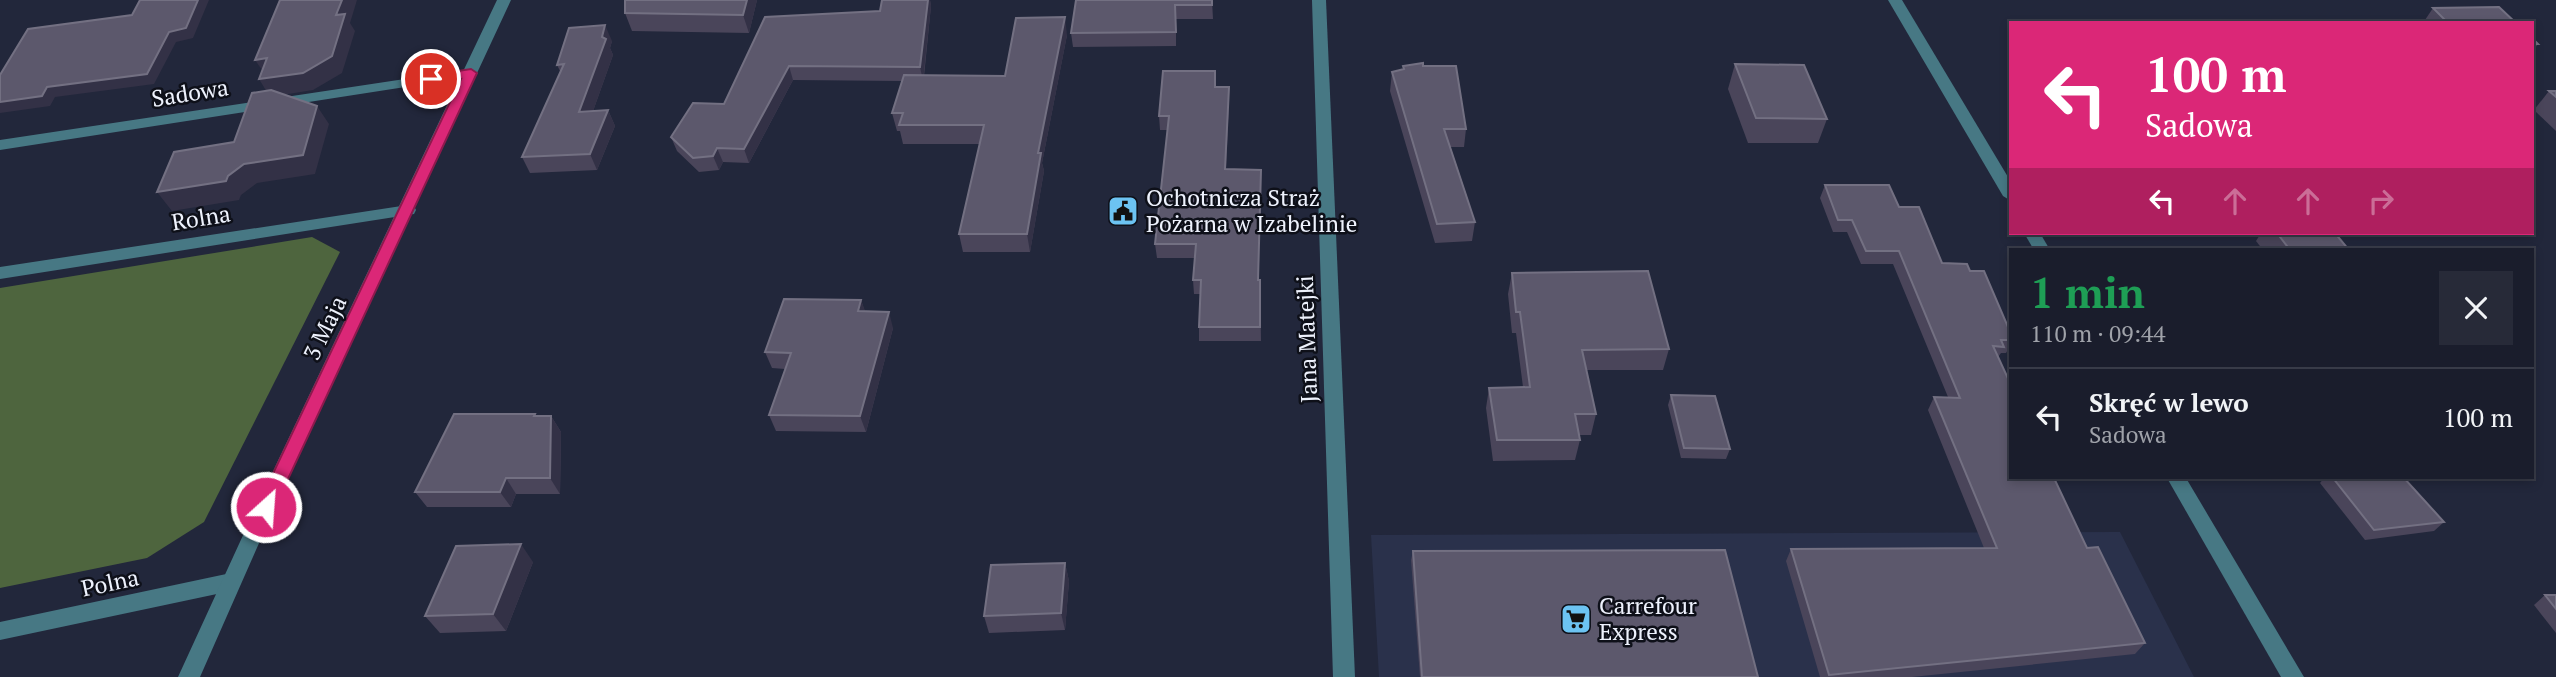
<!DOCTYPE html>
<html lang="pl">
<head>
<meta charset="utf-8">
<style>
	:root { --surface:#1a1d2c; --page:#272a38; --text:#f1f3f6; --muted:#9fa2a9; --line:#383b48 }
	body { margin:0; font-family:"PT Serif",serif; background:var(--page); color:var(--text); height:100vh; display:flex; flex-direction:column; font-size:26px; white-space:nowrap }
	* { box-sizing:border-box; margin:0 }
	p { font-size:23px; color:var(--muted) }
	.icon { flex:none; width:38px; height:38px; fill:none; stroke:currentColor; stroke-width:2; stroke-linecap:round; stroke-linejoin:round }
	.map { position:relative; flex:1; overflow:hidden }
	.sheet { position:absolute; left:2009px; top:248px; width:525px; height:231px; display:flex; flex-direction:column; background:var(--surface); border-radius:0px; box-shadow:0 4px 10px #0003,0 0 0 2px var(--line) }
	.sheet>* { flex:none }
	.hud { position:absolute; left:2009px; top:21px; width:525px; height:214px; border-radius:0px; box-shadow:0 4px 10px #0003,0 0 0 2px var(--line); background:#db2777; color:#fff; overflow:hidden }
	.pin { position:absolute; display:grid; place-items:center; width:60px; height:60px; color:#fff; margin:-30px; border:4px solid #fff; border-radius:50%; box-shadow:0 2px 7px #0007 }
	.me { position:absolute; width:77px; margin:-38px; rotate:26deg; stroke-linejoin:round; filter:drop-shadow(0 0 5px #0008) }
	.turn { display:flex; align-items:center; gap:24px; height:147px; padding:0 21px; font-size:32px }
	.turn .icon { width:91px; height:91px; stroke-width:2.5 }
	.turn b { display:block; font-size:49px; line-height:60px }
	.lanes { display:flex; align-items:center; height:66px; padding:0 21px; background:#0003; justify-content:center; gap:35px; direction:ltr }
	.lanes .off { opacity:.35 }
	.round { display:grid; place-items:center; flex:none; width:74px; height:74px; border-radius:0px; background:var(--page) }
	.head { display:flex; align-items:center; justify-content:space-between; height:119px; padding:0 21px }
	h1 { font-size:42px; font-weight:700; line-height:52px; color:#1e9e55 }
	ul { padding:0; list-style:none }
	li { display:flex; align-items:center; gap:21px; height:98px; padding:0 21px; border-top:2px solid var(--line) }
	li div { flex:1 }
	li b { display:block; font-size:26px }
	li em { font-style:normal }
	.map>svg:first-child { display:block }
	.built { fill:#2a314b }
	.forest { fill:#4e653e }
	.lines { fill:none; stroke-linecap:round; stroke-linejoin:round }
	.minor { fill:#477884; fill-rule:evenodd }
	.tertiary { fill:#477884; fill-rule:evenodd }
	.wall { fill:#4a455a }
	.shaded-wall { fill:#333146 }
	.building { fill:#5c586c; stroke:#737082; stroke-width:2 }
	.route { fill:#db2777; stroke:#8e194d; stroke-width:2 }
	.labels { text-anchor:middle; stroke-width:5; stroke-linejoin:round; paint-order:stroke }
	.street-label { font-size:23px; fill:#eef2fd; stroke:#0e1019 }
	.poi-label { font-size:23px; fill:#eef2fd; stroke:#0e1019; text-anchor:start }
</style>
</head>
<body>
<div class="map">
<svg width="2556" height="677" viewBox="0 0 2556 677">
	<rect width="100%" height="100%" fill="#22273b"/>
	<path class="built" d="M2120,532L2194,677H1379L1371,535Z"/>
	<path class="forest" d="M312,237L340,252L204,522L147,558L0,588V288Z"/>
	<g class="lines">
		<g class="minor">
			<path d="M1312,0H1326L1355,677H1333Z"/>
			<path d="M1888,0H1902L2011,182V201L2003,196Z"/>
			<path d="M471,69L478,73L476,76L0,150V140Z"/>
			<path d="M408,205L414,206L416,210L414,214L0,279V267Z"/>
			<path d="M2024,233H2040L2050,250H2034Z"/>
			<path d="M2167,478H2186L2304,677H2281Z"/>
			<path d="M231,573L238,576L241,582L238,588L231,591L0,640V622Z"/>
		</g>
		<path class="tertiary" d="M497,0H511L275,507L200,677H178L256,507Z"/>
	</g>
	<g class="wall">
		<path d="M625,0H757L749,33L632,31L625,13Z"/>
		<path d="M882,0H930L931,6L924,76H1005L1067,35L1042,163L1044,171L1030,252H963L959,234L980,144H903L900,131H897L892,113L903,81L793,80L749,163L723,162L719,170L699,172L677,151L671,137L880,11Z"/>
		<path d="M1076,0H1212L1213,19H1176V46L1073,47L1071,33Z"/>
		<path d="M2433,8L2516,23H2423Z"/>
		<path d="M2532,38L2538,44L2532,52Z"/>
		<path d="M612,41L610,48L613,55L593,111L608,110L615,126L597,170L530,173L522,157L561,73L557,65Z"/>
		<path d="M1735,64L1827,119L1818,143H1748L1728,89Z"/>
		<path d="M1423,66L1466,129L1464,147H1450L1475,222L1472,241L1435,243L1390,91L1392,72Z"/>
		<path d="M1215,87L1229,101L1226,169L1258,280H1260L1261,341H1199V327L1200,294H1194L1193,280L1195,258H1157L1155,244L1168,130H1160L1159,116Z"/>
		<path d="M2549,91H2556V131L2534,110Z"/>
		<path d="M1825,185L1899,207L1942,263L1970,271L2011,334V345L2006,353H2001L1998,357L2087,548L2145,643L2135,654L1912,677H1820L1786,561L1791,549L1984,548L1928,410L1934,397H1948L1893,264H1861L1847,232H1833L1820,198Z"/>
		<path d="M2261,233H2335L2349,250H2263L2256,241Z"/>
		<path d="M1512,273L1669,349L1663,370H1586L1596,414L1591,435H1579L1580,440L1575,460L1493,461L1486,408L1489,388L1523,387L1516,333H1512L1508,294Z"/>
		<path d="M861,300L865,312L893,328L866,432L776,431L769,415L785,369L772,368L765,352Z"/>
		<path d="M1671,395L1730,449L1726,459L1681,458L1668,405Z"/>
		<path d="M535,414L536,416H551L561,432L560,494H516L511,507H427L415,492Z"/>
		<path d="M2324,478H2404L2444,522L2434,531L2365,540L2320,483Z"/>
		<path d="M1413,551L1758,677H1420L1411,560Z"/>
		<path d="M533,562L506,631L440,633L425,616Z"/>
		<path d="M1065,563L1069,581L1065,630L989,633L984,616Z"/>
		<path d="M2545,595H2556V633L2534,605Z"/>
	</g>
	<g class="shaded-wall">
		<path d="M198,0H209L193,38L176,42L154,84L55,97L50,106L0,113V102L47,87Z"/>
		<path d="M342,0H357L350,23L355,31L342,73L313,90L270,97L259,79L336,15Z"/>
		<path d="M747,0H757L749,33L743,15Z"/>
		<path d="M928,0H930L931,6L923,81L920,67Z"/>
		<path d="M1065,17L1067,35L1042,163L1044,171L1030,252L1027,234L1038,153Z"/>
		<path d="M605,25L612,41L610,48L613,55L587,128L579,112Z"/>
		<path d="M267,58V77L255,60Z"/>
		<path d="M789,66L793,80L749,163L744,149Z"/>
		<path d="M1229,87V101L1225,183V169Z"/>
		<path d="M317,106L329,124L315,174L257,183L241,195L239,200L172,211L157,192L228,176Z"/>
		<path d="M608,110L615,126L597,170L590,154Z"/>
		<path d="M717,148L723,162L719,170L713,156Z"/>
		<path d="M861,300L867,316L858,311Z"/>
		<path d="M889,312L893,328L866,432L860,416Z"/>
		<path d="M551,416L561,432L560,494L550,478Z"/>
		<path d="M506,478L516,494L511,507L500,492Z"/>
		<path d="M521,544L533,562L506,631L493,614Z"/>
		<path d="M1065,563L1069,581L1065,630L1061,613Z"/>
	</g>
	<g class="building">
		<path d="M140,0H198L186,28L169,32L147,74L47,87L42,96L0,102V75L28,29L132,15Z"/>
		<path d="M280,0H342L336,15L345,14L332,56L303,73L259,79L267,58L255,60Z"/>
		<path d="M625,0H747L743,15L625,13Z"/>
		<path d="M882,0H928L920,67L789,66L744,149L717,148L713,156L693,158L671,137L693,103L724,104L765,17L880,11Z"/>
		<path d="M1076,0H1212V5H1175L1176,32L1071,33Z"/>
		<path d="M2499,7L2516,23H2448L2433,8Z"/>
		<path d="M1065,17L1038,153H1041L1027,234H959L984,125H899L903,113H892L904,75L1005,76L1016,18Z"/>
		<path d="M605,25L602,37L606,39L579,112L608,110L590,154L522,157L564,64L557,65L569,28Z"/>
		<path d="M2532,38L2538,44H2532Z"/>
		<path d="M1423,63V66H1456L1466,129H1444L1475,222L1437,224L1392,72L1404,69L1403,66Z"/>
		<path d="M1735,64L1804,65L1827,119L1756,118Z"/>
		<path d="M1163,71H1215V87H1229L1225,169L1261,170L1258,280H1260V327H1199L1201,280H1193L1196,244H1155L1169,116H1159Z"/>
		<path d="M271,90L317,106L303,155L244,164L228,176L226,181L157,192L174,152L234,142L252,93Z"/>
		<path d="M2549,91H2556V97Z"/>
		<path d="M1825,185H1889L1899,207H1919L1942,263L1967,264L1970,271H1984L2011,334V340H2001L2004,347L1993,346L2011,385V478H2054L2087,548L2098,547L2145,643L1829,675L1791,549L1997,548L1934,397L1960,398L1899,251H1866L1852,220H1838Z"/>
		<path d="M2277,233H2335L2349,250H2290Z"/>
		<path d="M1648,271L1669,349L1582,350L1596,414H1575L1580,440H1497L1489,388L1530,387L1520,312H1516L1512,273Z"/>
		<path d="M784,299L861,300L858,311L889,312L860,416L769,415L791,353L765,352Z"/>
		<path d="M1671,395L1715,396L1730,449L1684,448Z"/>
		<path d="M454,414H535L534,416H551L550,478H506L500,492H415Z"/>
		<path d="M2333,478H2404L2444,522L2374,530Z"/>
		<path d="M521,544L493,614L425,616L456,546Z"/>
		<path d="M1725,550L1758,677H1422L1413,551Z"/>
		<path d="M1065,563L1061,613L984,616L991,565Z"/>
		<path d="M2545,595H2556V609Z"/>
	</g>
	<path class="route" d="M471,69L477,73L275,507L272,512L266,514L260,512L257,507L461,79L431,83L425,79L431,75Z"/>
	<defs>
		<g id="civic-square" transform="scale(1.575)"><rect x="-9" y="-9" width="18" height="18" rx="4" fill="#6cc3f2" stroke="#0e1019"/><path d="M-.6-6.5H3V-4.5H.6V-3L4-1V1h2V6H-6V1h2V-1L-.6-3ZM-1.2 2.5V6h2.4V2.5Z" fill="#111"/></g>
		<g id="supermarket-square" transform="scale(1.575)"><rect x="-9" y="-9" width="18" height="18" rx="4" fill="#6cc3f2" stroke="#0e1019"/><path d="M-6-5.5h2.5l.6 2H6L4.5 2H-2.5L-4.4-4H-6ZM-1.5 3.2a1.3 1.3 0 1 0 .1 0ZM3 3.2a1.3 1.3 0 1 0 .1 0Z" fill="#111"/></g>
	</defs>
	<g fill-rule="evenodd">
		<use href="#civic-square" x="1123" y="211"/>
		<use href="#supermarket-square" x="1576" y="619"/>
	</g>
	<g class="labels">
		<g class="street-label">
			<text transform="translate(190 93) rotate(-9)" y="8">Sadowa</text>
			<text transform="translate(201 218) rotate(-9)" y="8">Rolna</text>
			<text transform="translate(325 328) rotate(-64)" y="8">3 Maja</text>
			<text transform="translate(1307 339) rotate(-92)" y="8">Jana Matejki</text>
			<text transform="translate(110 583) rotate(-12)" y="8">Polna</text>
		</g>
		<g class="poi-label">
			<text x="1146" y="206">Ochotnicza Straż<tspan x="1146" dy="26">Pożarna w Izabelinie</tspan></text>
			<text x="1599" y="614">Carrefour<tspan x="1599" dy="26">Express</tspan></text>
		</g>
	</g>
</svg>
<div class="pin" style="left:431px;top:79px;background:#d93025"><svg class="icon" aria-label="arrive" viewBox="0 0 24 24"><path d="M6 21V4h12l-3 4 3 4H6"/></svg></div>
<svg class="me" style="left:266px;top:507px" viewBox="-20 -20 40 40"><circle r="17" fill="#db2777" stroke="#fff" stroke-width="3"/><path d="M0-11L8 9 0 5-8 9z" fill="#fff"/></svg>
<div class="hud">
<div class="turn"><svg class="icon" aria-label="left" viewBox="0 0 24 24"><path d="M17 20v-9H6M10 6l-5 5 5 5"/></svg><div><b>100 m</b>Sadowa</div></div>
<div class="lanes"><svg class="icon" aria-label="left" viewBox="0 0 24 24"><path d="M17 20v-9H6M10 6l-5 5 5 5"/></svg><svg class="icon off" aria-label="ahead" viewBox="0 0 24 24"><path d="M12 20V5M6 11l6-6 6 6"/></svg><svg class="icon off" aria-label="ahead" viewBox="0 0 24 24"><path d="M12 20V5M6 11l6-6 6 6"/></svg><svg class="icon off" aria-label="right" viewBox="0 0 24 24"><path d="M7 20v-9h11M14 6l5 5-5 5"/></svg></div>
</div>
<section class="sheet">
<div class="head"><div><h1>1 min</h1><p>110 m · 09:44</p></div><a class="round"><svg class="icon" aria-label="close" viewBox="0 0 24 24"><path d="M6 6l12 12M18 6L6 18"/></svg></a></div>
<ul>
<li><svg class="icon" aria-label="left" viewBox="0 0 24 24"><path d="M17 20v-9H6M10 6l-5 5 5 5"/></svg><div><b>Skręć w lewo</b><p>Sadowa</p></div><em>100 m</em></li>
</ul>
</section>
</div>
</body>
</html>
